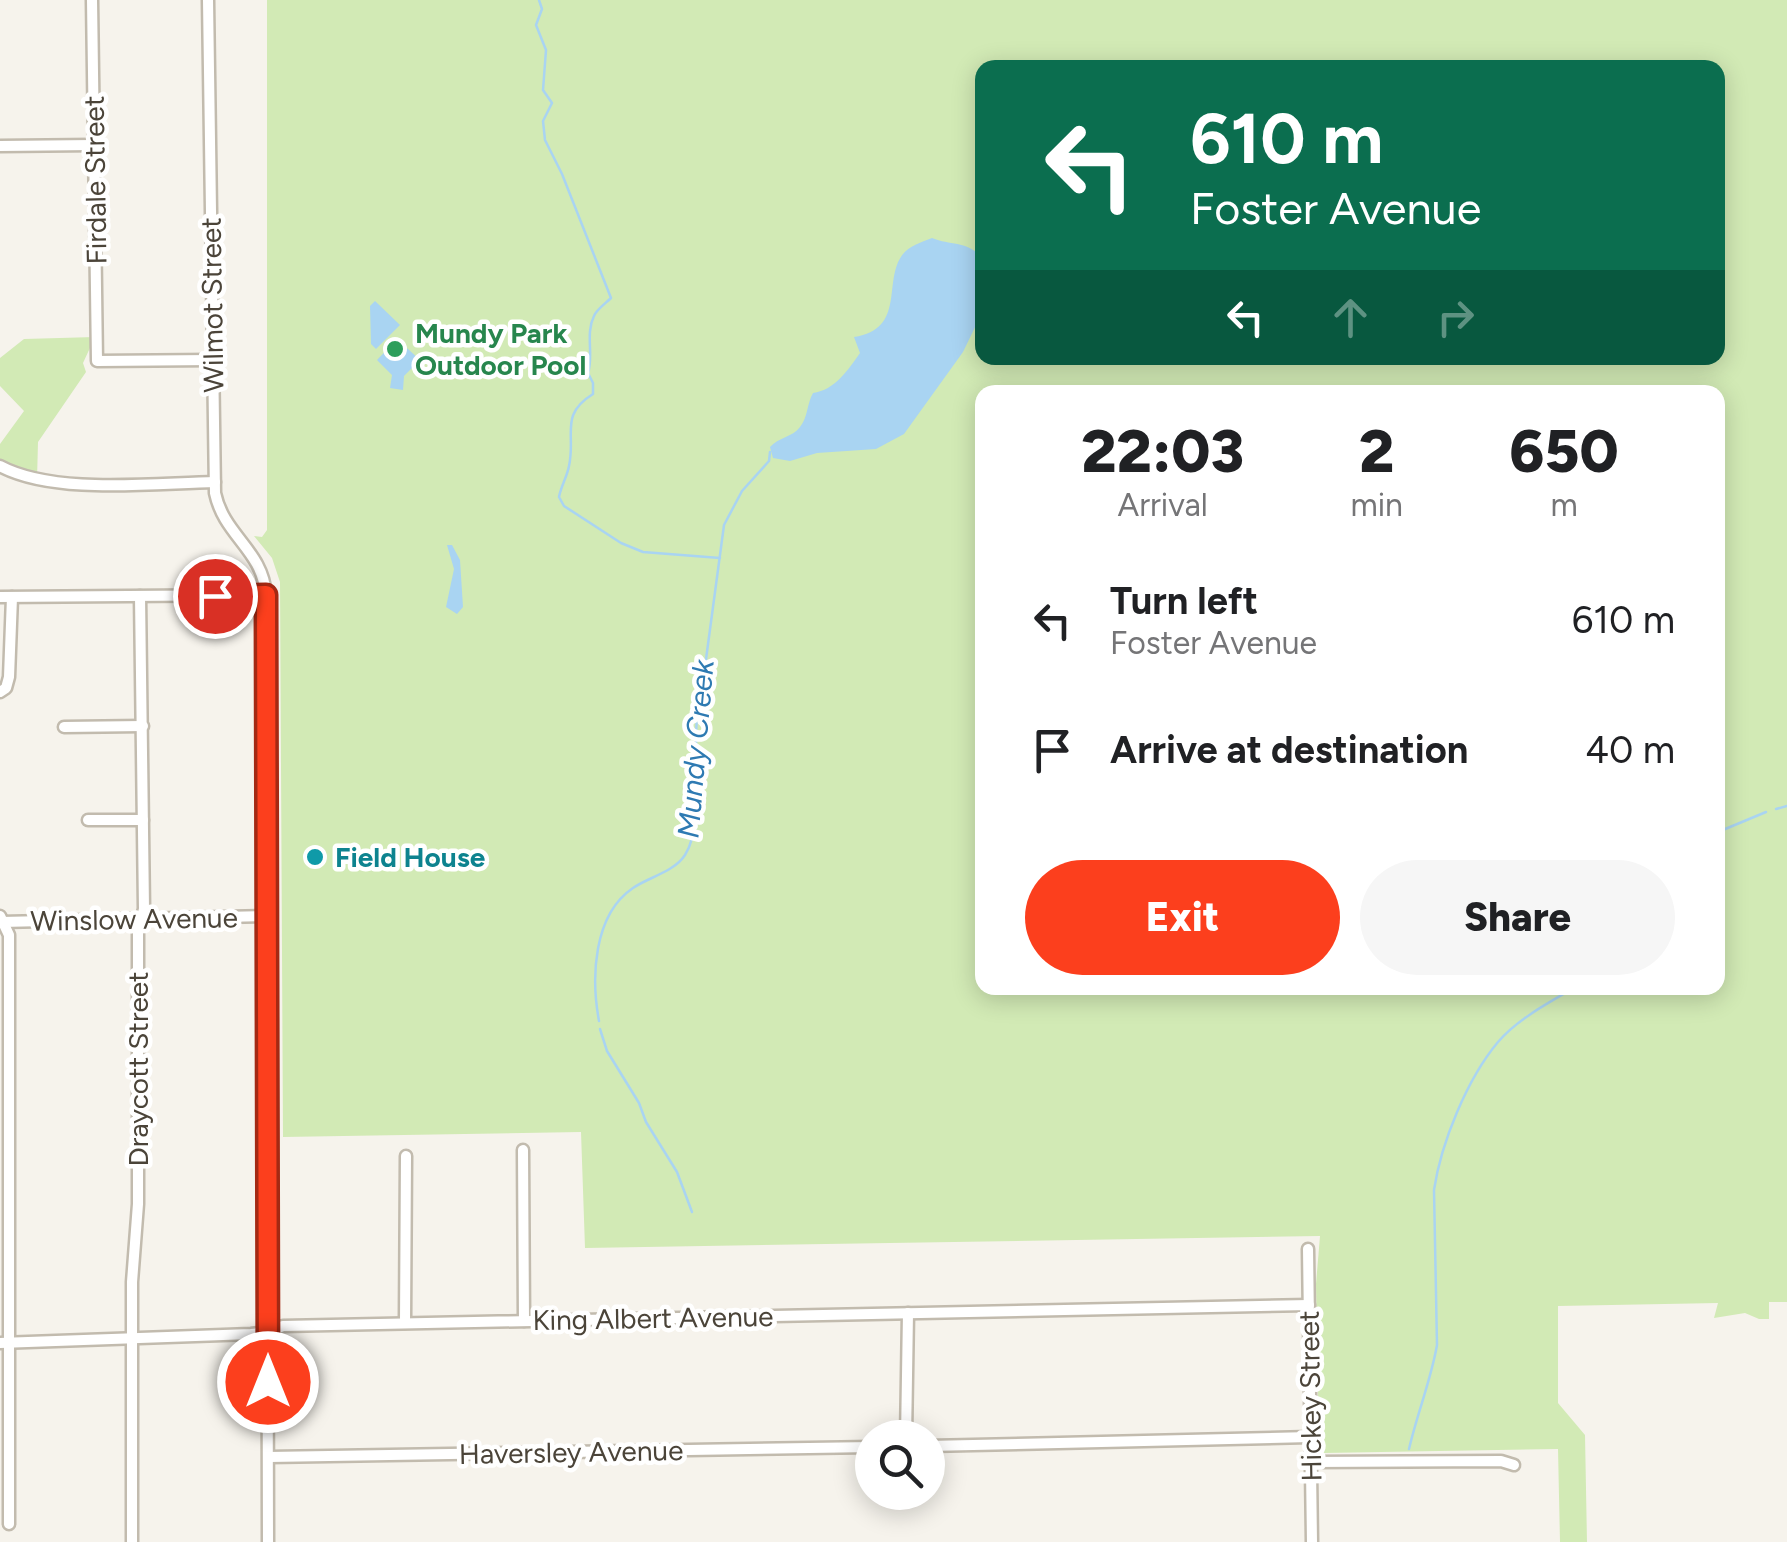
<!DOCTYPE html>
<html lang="en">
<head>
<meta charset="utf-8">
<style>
	:root { --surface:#fff; --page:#f6f6f6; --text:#202124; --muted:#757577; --accent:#fc3f1d }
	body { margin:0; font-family:Figtree,sans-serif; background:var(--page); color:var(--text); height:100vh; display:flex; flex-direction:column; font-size:38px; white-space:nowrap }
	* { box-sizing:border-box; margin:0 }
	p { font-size:32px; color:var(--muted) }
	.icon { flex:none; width:55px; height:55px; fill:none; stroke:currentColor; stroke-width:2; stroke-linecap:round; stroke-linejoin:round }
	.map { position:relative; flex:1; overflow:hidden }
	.drawer { position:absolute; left:975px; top:385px; width:750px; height:610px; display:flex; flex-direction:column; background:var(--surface); border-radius:20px; box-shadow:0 5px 25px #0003 }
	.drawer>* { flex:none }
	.banner { position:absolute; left:975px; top:60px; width:750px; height:305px; border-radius:20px; box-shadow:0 5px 25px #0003; background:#0b6e4f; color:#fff; overflow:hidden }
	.controls { position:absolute; left:855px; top:1420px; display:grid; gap:20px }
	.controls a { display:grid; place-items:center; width:90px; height:90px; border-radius:50%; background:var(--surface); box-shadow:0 5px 25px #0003; font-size:50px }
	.pin { position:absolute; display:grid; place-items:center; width:85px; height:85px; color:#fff; margin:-42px; border:5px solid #fff; border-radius:50%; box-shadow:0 2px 10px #0007 }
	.me { position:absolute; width:110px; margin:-55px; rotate:0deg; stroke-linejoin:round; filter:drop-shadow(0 0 8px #0008) }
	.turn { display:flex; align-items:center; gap:35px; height:210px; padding:0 50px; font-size:45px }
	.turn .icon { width:130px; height:130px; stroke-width:2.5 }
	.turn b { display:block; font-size:70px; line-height:85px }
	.lanes { display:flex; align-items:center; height:95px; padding:0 50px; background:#0003; justify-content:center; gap:50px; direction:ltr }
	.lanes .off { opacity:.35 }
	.eta { display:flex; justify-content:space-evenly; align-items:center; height:170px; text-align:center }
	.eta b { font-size:60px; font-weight:800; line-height:70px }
	.cta { display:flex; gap:20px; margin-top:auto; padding:20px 50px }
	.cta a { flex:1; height:115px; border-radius:60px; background:var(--accent); color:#fff; font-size:40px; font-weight:800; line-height:115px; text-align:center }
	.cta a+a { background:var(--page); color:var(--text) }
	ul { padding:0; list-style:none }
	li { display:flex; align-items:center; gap:30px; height:130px; padding:0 50px }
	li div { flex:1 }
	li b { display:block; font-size:38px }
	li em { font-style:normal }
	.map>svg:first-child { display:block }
	.green { fill:#d2eab5; fill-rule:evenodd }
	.water { fill:#a9d4f2 }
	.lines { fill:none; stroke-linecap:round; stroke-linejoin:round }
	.stream { stroke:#a9d4f2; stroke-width:2.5 }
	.minor-casing { stroke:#c2bbae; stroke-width:15 }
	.minor { stroke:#fff; stroke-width:10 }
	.route-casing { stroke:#a42913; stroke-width:25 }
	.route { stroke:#fc3f1d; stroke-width:18 }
	.leisure-dot { fill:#2e9e5b; stroke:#fff; stroke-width:4 }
	.culture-dot { fill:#0f9aa8; stroke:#fff; stroke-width:4 }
	.labels { text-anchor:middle; stroke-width:9; stroke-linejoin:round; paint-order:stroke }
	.street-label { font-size:28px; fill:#4b4439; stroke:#fff }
	.leisure-label { font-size:28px; font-weight:bold; fill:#27864d; stroke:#fff; text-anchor:start }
	.culture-label { font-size:28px; font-weight:bold; fill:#0d838f; stroke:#fff; text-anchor:start }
	.water-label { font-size:30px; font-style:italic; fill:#2e7ab2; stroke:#fff }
</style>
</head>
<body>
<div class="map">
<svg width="1787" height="1542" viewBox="0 0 1787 1542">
	<rect width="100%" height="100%" fill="#f6f3ec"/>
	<g class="green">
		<path d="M267,0H1787V1302H1769V1319H1759L1745,1313L1714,1318L1718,1303L1558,1306V1403L1585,1435L1587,1542H1560L1558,1449L1323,1453L1318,1401L1316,1284L1320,1236L585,1248L581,1132L283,1137L280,582L272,558L254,536L262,537L267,530ZM982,68H1718V358H982ZM982,392H1718V988H982Z"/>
		<path d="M95,337L83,363L86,372L38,442L37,480L0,466V444L24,411L0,386V358L24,339Z"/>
	</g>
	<g class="water">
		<path d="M932,238C951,246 967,240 982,258V298L978,321L963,352L904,434L876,449L817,453L790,461L773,458L770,447C779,437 793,437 800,427C808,417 807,403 813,393C835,390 848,370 860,353L854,337C907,329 882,280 903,254C909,246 922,242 932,238Z"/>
		<path d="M375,301L400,325L376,349L371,344L370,306Z"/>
		<path d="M397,339L420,360L404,376L403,390L390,388L392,375L377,360Z"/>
		<path d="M447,545H452L460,560L463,607L457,614L446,607L454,569Z"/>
	</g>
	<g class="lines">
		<g class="stream">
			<path d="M539,0L542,9L536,25L546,50L543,90L552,103L543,121L545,140L562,174L611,298C606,303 596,310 594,316C585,334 594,355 588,373L593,383V394C559,415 576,434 569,466C567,477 561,486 559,497L564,506L621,543L643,552L720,558"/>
			<path d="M1776,809L1787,806"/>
			<path d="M1718,832L1766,812"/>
			<path d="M599,1021C591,978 593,915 633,888C649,877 674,872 685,855C708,819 687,737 702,689L724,525L742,491L769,461L770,452"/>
			<path d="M600,1029L607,1051L639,1103L646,1122L677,1172L692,1212"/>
			<path d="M1409,1449C1417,1414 1431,1380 1437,1345L1434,1190C1441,1143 1467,1079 1498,1042C1518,1019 1548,1003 1574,988"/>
		</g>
		<g class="minor-casing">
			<g id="minor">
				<path d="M92,0L97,361L213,360"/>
				<path d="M208,0L215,493C224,536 263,550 266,595L268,1542"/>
				<path d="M0,146L94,145"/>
				<path d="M0,466C54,495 153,483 215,482"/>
				<path d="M0,597L266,595"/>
				<path d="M0,692L6,688L9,677L12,597"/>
				<path d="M64,727L143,726"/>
				<path d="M88,820H143"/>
				<path d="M0,916L9,935V1524"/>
				<path d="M1,922L268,916"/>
				<path d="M523,1150L524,1321"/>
				<path d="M1308,1249L1312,1542"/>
				<path d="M405,1323L406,1156"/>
				<path d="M0,1343L251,1334L268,1332L283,1326L1309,1305"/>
				<path d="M906,1438L908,1313"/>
				<path d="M928,1446L1310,1437"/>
				<path d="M269,1457L872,1447"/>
				<path d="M1311,1462L1501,1461L1514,1465"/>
				<path d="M132,1542V1282L138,1204V930L144,909L140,596"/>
			</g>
		</g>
		<use href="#minor" class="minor"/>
	</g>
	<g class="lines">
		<g class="route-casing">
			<path id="route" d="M215,596L266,595L268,1382"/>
		</g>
		<use href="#route" class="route"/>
	</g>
	<circle class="leisure-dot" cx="395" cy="349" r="10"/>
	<circle class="culture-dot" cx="315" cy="857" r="10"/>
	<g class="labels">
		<g class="street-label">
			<text transform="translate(95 180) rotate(-91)" y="10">Firdale Street</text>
			<text transform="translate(212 305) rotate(-91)" y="10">Wilmot Street</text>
			<text transform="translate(134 919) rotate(-1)" y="10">Winslow Avenue</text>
			<text transform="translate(138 1069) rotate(-90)" y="10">Draycott Street</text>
			<text transform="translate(653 1318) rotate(-1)" y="10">King Albert Avenue</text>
			<text transform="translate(1310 1396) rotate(-91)" y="10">Hickey Street</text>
			<text transform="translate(571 1452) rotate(-1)" y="10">Haversley Avenue</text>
		</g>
		<g class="leisure-label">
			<text x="415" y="343">Mundy Park<tspan x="415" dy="32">Outdoor Pool</tspan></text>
		</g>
		<g class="culture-label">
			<text x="335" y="867">Field House</text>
		</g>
		<g class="water-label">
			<text transform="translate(696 749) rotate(-85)" y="10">Mundy Creek</text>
		</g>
	</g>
</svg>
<div class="controls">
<a><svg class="icon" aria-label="search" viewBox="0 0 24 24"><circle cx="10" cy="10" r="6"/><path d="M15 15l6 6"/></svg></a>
</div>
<div class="pin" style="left:215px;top:596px;background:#d93025"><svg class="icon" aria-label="arrive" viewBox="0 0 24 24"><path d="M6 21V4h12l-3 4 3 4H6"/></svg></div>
<svg class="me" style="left:268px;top:1382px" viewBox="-20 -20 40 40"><circle r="17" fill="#fc3f1d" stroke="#fff" stroke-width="3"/><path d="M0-11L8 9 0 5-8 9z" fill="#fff"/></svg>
<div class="banner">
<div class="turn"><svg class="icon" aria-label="left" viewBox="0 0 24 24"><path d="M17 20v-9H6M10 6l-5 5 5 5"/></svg><div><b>610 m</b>Foster Avenue</div></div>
<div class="lanes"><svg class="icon" aria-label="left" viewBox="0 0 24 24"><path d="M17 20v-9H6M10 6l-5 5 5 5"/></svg><svg class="icon off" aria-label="ahead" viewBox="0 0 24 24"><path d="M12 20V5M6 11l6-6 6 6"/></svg><svg class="icon off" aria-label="right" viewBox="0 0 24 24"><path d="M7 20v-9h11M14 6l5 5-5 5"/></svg></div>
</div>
<section class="drawer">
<div class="eta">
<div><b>22:03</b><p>Arrival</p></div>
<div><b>2</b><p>min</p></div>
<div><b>650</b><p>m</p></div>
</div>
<ul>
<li><svg class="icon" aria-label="left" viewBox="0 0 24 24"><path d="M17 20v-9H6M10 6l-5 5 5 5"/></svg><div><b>Turn left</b><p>Foster Avenue</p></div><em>610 m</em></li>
<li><svg class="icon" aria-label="arrive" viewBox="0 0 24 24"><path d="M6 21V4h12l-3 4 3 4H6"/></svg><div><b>Arrive at destination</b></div><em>40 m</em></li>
</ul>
<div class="cta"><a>Exit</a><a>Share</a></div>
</section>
</div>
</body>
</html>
